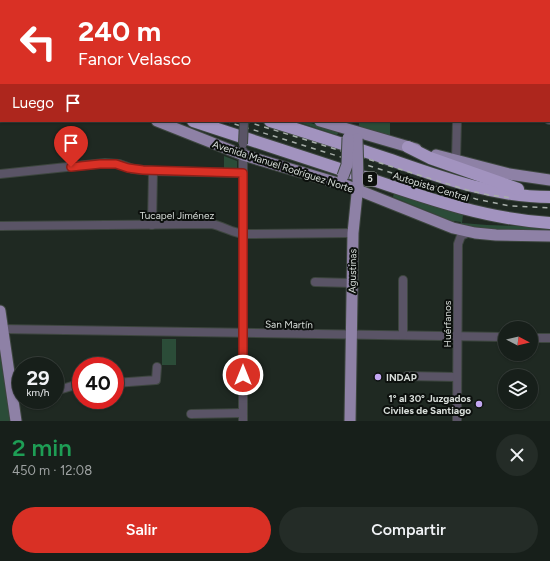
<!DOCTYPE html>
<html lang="es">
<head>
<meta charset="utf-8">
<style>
	:root { --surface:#171f1a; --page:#242c27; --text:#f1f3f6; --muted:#9ea2a2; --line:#363d39; --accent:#d93025 }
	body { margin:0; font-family:Figtree,sans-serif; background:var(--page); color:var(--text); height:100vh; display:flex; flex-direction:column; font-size:15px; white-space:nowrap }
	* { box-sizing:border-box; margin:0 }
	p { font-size:13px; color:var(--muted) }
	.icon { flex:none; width:22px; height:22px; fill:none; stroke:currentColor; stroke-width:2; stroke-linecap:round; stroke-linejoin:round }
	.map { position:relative; height:421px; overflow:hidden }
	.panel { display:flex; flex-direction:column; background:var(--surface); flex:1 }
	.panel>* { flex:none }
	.guide { position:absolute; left:0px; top:0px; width:550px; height:122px; box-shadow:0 1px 3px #0004,0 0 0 1px var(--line); background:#d93025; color:#fff; overflow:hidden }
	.needle { width:26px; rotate:97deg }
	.fabs { position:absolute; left:498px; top:321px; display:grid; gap:8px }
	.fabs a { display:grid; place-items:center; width:40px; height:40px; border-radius:50%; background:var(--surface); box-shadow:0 1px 3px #0004,0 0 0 1px var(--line); font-size:20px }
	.speed { position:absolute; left:12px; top:357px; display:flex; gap:8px; font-size:20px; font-weight:700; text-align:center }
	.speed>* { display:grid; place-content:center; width:52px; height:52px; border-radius:50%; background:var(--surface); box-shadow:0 1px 3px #0004,0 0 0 1px var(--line); line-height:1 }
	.speed small { font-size:10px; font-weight:400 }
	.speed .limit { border:6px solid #d22; background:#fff; color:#111 }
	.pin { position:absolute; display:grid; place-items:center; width:34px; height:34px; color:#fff; margin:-41px -17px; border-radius:50% 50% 50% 0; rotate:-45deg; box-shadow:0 0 4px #0007 }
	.pin .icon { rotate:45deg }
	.me { position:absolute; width:44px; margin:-22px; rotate:0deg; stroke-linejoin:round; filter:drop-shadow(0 0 3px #0008) }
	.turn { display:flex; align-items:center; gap:14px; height:84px; padding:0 12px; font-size:18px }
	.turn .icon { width:52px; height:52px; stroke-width:2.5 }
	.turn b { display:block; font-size:28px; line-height:34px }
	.then { display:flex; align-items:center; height:38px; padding:0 12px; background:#0003; gap:8px; font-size:15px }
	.round { display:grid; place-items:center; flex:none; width:42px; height:42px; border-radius:21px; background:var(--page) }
	.head { display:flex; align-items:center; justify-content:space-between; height:68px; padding:0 12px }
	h1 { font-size:24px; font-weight:600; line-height:30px; color:#1e9e55 }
	.primary-button { display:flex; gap:8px; margin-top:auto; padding:8px 12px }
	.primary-button a { flex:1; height:46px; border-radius:24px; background:var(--accent); color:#fff; font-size:16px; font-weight:600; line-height:46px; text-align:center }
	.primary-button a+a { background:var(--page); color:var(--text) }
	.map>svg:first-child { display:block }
	.green { fill:#2b4c38 }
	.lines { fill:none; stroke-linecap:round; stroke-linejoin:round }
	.minor-casing { stroke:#3d463f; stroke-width:10 }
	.major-casing { stroke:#3d463f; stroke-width:13 }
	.highway-casing { stroke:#3d463f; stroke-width:14 }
	.minor { stroke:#5a5466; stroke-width:8 }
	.major { stroke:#8e81a6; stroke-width:11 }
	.highway { stroke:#a293bf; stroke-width:12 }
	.rail { stroke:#a7aea9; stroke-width:1.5; stroke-dasharray:5 5; stroke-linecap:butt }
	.minor-bridge-casing { stroke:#3d463f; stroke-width:10; stroke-linecap:butt }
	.major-bridge-casing { stroke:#3d463f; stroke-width:13; stroke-linecap:butt }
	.minor-bridge { stroke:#5a5466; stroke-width:8 }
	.major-bridge { stroke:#8e81a6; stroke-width:11 }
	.route-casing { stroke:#8d1f18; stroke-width:10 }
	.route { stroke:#d93025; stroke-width:7 }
	.poi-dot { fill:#c3a7f2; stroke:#0c100d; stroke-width:1.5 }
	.labels { text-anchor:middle; stroke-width:4; stroke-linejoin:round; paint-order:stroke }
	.shield { fill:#0c100d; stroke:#9ba09c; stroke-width:1 }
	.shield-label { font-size:9px; font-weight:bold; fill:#d8deda }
	.street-label { font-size:10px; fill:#d8deda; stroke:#0c100d }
	.poi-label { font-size:10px; font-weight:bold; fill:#d8deda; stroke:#0c100d; text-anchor:start }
</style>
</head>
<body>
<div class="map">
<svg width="550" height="421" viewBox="0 0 550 421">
	<rect width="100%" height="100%" fill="#1f2922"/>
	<g class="green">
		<path d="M295,121H305L339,132L337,135Z"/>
		<path d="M359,121H390V136L359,127Z"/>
		<path d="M224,156L237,161V168H224Z"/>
		<path d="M394,193L463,215L462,223L487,225L547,227V231C517,231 488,231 460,224L461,222L454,221V222L393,197Z"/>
		<rect x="162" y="339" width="14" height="26"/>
		<path d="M0,353L10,421H0Z"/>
	</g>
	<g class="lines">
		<g class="minor-casing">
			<g id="minor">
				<path d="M49,0L80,1"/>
				<path d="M114,0L115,1"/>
				<path d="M245,0V1"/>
				<path d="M457,0V1"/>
				<path d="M549,12H550"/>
				<path d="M549,120H550"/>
				<path d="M243,151V421"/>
				<path d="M456,160L457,121"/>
				<path d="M0,174L105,163L119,164L133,169L153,171L243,173"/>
				<path d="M152,225L153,171"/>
				<path d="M0,226L211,224C223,226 232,233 244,234L353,233"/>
				<path d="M315,282L351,283"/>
				<path d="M0,329L505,337"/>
				<path d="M403,335V280"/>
				<path d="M531,338H550"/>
				<path d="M407,376L457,377"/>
				<path d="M115,383L156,380L157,367"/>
				<path d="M55,391L72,386L81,385"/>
				<path d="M191,414L243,413"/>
				<path d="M457,421L458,244L461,236L469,232"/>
			</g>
		</g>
		<g class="major-casing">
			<g id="major">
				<path d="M353,1V0"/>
				<path d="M0,57H1"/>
				<path d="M0,67H1"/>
				<path d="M0,111H1"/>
				<path d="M157,121L243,155L348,186L453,228L475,233L496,235L550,236"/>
				<path d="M320,121L416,149"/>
				<path d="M436,155L509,174L550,180"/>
				<path d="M0,311L16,421"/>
				<path d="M350,421L353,233L358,184"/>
			</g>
		</g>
		<g class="highway-casing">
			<g id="highway">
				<path d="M0,103H1"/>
				<path d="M193,121C252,140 311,160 370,179C429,199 487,219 550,223"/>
				<path d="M270,121C309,133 349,146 388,159C440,177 494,197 550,197"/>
				<path d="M408,147L430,158L518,189"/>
			</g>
		</g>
		<use href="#minor" class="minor"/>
		<use href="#major" class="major"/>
		<use href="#highway" class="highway"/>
		<g class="rail">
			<path d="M225,121L476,199L510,206L550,208"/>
			<path d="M245,121L467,190L489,195L513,198"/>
		</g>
		<g class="minor-bridge-casing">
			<path id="minor-bridge" d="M243,144L244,121"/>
		</g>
		<g class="major-bridge-casing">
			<g id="major-bridge">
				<path d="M357,139L358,181"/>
				<path d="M343,176L347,165L348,138"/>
			</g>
		</g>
		<use href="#minor-bridge" class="minor-bridge"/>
		<use href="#major-bridge" class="major-bridge"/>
	</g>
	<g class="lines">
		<g class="route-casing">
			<path id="route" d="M71,167L100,164H116L128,168L143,170L243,173V375"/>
		</g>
		<use href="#route" class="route"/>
	</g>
	<g class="poi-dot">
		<circle cx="378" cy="377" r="4"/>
		<circle cx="479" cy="404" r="4"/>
	</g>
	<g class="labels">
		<rect class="shield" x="363" y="172" width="14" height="14" rx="3"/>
		<g class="shield-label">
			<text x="370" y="182">5</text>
		</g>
		<g class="street-label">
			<text transform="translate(283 166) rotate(18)" y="4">Avenida Manuel Rodríguez Norte</text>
			<text transform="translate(431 186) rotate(17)" y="4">Autopista Central</text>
			<text x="177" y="219">Tucapel Jiménez</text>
			<text transform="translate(352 271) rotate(-89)" y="4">Agustinas</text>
			<text transform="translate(289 324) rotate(1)" y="4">San Martín</text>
			<text transform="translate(447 324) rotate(-90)" y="4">Huérfanos</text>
		</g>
		<g class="poi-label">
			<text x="386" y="381">INDAP</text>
			<text x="471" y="402" text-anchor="end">1° al 30° Juzgados<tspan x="471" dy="12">Civiles de Santiago</tspan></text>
		</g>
	</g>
</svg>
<div class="fabs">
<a><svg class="needle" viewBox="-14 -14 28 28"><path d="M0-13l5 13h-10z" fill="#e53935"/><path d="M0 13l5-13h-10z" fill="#9ea2a2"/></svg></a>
<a><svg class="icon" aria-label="layers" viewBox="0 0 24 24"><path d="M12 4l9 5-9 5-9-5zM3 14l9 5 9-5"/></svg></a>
</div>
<div class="speed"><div>29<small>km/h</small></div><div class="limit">40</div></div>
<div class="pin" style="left:71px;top:167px;background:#d93025"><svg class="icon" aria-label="arrive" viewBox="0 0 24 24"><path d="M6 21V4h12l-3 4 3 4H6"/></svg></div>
<svg class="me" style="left:243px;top:375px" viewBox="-20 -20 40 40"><circle r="17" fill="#d93025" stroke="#fff" stroke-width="3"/><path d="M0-11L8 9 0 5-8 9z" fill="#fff"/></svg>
<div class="guide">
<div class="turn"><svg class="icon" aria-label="left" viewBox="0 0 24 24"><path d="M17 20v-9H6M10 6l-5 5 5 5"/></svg><div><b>240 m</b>Fanor Velasco</div></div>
<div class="then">Luego<svg class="icon" aria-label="arrive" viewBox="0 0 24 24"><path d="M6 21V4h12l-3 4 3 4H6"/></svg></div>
</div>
</div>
<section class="panel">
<div class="head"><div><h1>2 min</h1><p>450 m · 12:08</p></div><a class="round"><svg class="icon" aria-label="close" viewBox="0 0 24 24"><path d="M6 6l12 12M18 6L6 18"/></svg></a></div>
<div class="primary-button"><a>Salir</a><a>Compartir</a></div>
</section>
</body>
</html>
